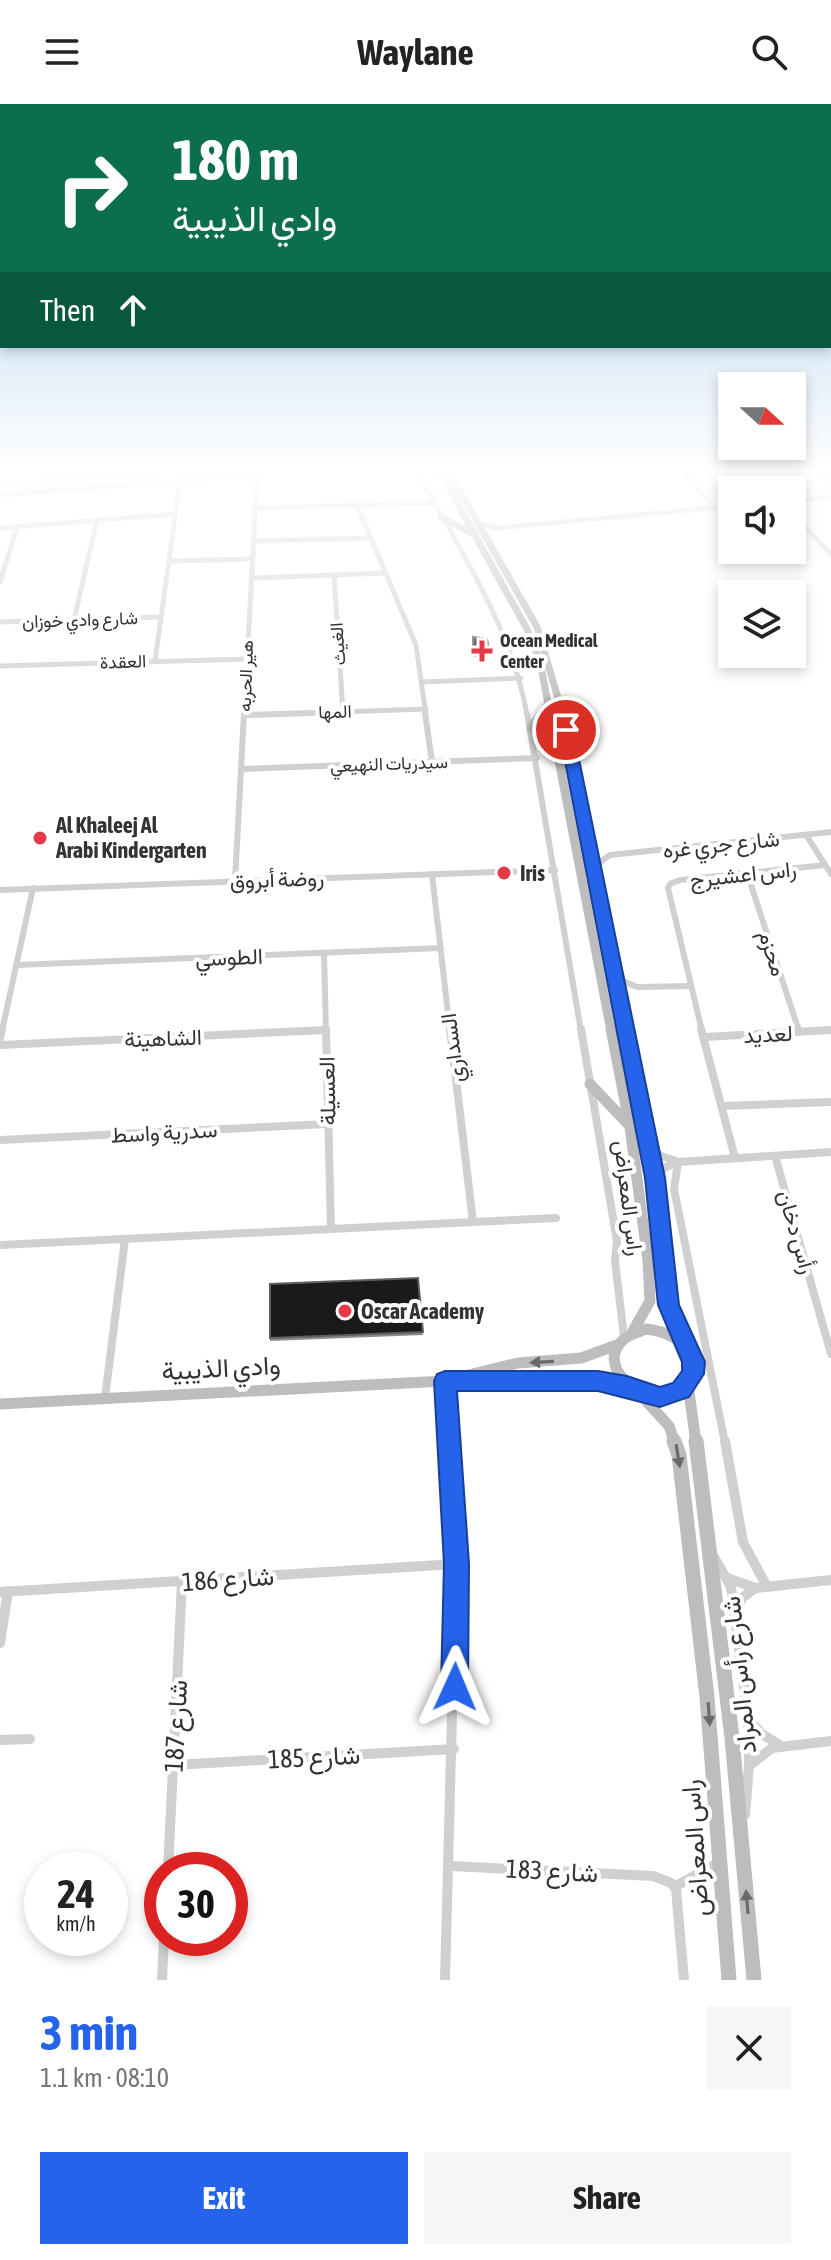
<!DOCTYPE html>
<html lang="en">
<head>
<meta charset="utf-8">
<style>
	:root { --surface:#fff; --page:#f6f6f6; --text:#222; --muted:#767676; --accent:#2563eb }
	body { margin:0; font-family:"Asap Condensed",Vazirmatn,sans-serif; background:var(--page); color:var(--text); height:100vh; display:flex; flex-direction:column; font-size:30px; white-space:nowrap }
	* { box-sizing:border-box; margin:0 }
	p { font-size:26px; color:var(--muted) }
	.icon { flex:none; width:44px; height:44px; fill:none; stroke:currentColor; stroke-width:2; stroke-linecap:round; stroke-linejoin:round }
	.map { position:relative; height:1876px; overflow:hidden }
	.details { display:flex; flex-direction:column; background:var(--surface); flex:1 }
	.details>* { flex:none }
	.banner { position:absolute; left:0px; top:0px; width:832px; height:244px; box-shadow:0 4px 12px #0003; background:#0b6e4f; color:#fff; overflow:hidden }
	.needle { width:52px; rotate:111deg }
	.tools { position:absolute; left:718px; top:268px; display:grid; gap:16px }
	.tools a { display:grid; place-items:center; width:88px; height:88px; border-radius:0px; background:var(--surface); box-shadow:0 4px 12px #0003; font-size:40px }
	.speed { position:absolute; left:24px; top:1748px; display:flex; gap:16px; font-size:40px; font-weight:700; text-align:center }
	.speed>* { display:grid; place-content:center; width:104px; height:104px; border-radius:50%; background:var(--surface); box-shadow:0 4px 12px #0003; line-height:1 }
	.speed small { font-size:20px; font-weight:400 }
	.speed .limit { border:12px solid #d22; background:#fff; color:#111 }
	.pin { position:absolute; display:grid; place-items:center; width:68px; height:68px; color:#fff; margin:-34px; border:4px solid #fff; border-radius:50%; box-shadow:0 2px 8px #0007 }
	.me { position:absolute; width:88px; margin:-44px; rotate:1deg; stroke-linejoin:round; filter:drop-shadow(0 0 6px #0008) }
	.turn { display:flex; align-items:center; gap:28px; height:168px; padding:0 40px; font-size:36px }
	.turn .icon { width:104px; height:104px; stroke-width:2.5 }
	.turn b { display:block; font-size:56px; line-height:68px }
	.then { display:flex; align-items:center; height:76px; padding:0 40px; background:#0003; gap:16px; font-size:30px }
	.round { display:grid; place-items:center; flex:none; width:84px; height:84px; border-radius:0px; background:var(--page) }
	.overview { display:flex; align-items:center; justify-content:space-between; height:136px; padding:0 40px }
	h1 { font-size:48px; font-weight:700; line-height:60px; color:var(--accent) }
	.primary-button { display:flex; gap:16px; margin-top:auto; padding:16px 40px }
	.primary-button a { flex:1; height:92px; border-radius:0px; background:var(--accent); color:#fff; font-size:32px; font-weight:700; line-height:92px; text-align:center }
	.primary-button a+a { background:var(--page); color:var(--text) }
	header { display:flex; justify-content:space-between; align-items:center; height:104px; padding:0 40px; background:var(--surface); font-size:36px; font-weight:700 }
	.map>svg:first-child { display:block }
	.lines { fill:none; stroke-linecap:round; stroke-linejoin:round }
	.street-far3 { stroke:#d0d0d0; stroke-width:5 }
	.street-far2 { stroke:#d0d0d0; stroke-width:6 }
	.street-far1 { stroke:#d0d0d0; stroke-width:8 }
	.street { stroke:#d0d0d0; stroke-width:10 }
	.secondary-far3 { stroke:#bdbdbd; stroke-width:7 }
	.secondary-far2 { stroke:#bdbdbd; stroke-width:9 }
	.secondary-far1 { stroke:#bdbdbd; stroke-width:11 }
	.secondary { stroke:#bdbdbd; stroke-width:15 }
	.wall { fill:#8c8c8c }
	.building { fill:#1a1a1a; stroke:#5f5f5f; stroke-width:2 }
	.oneway { fill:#6a6a6a }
	.route { fill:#2563eb; stroke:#184099; stroke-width:2 }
	.poi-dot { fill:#e63946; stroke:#fff; stroke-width:3 }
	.labels { text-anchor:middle; stroke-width:8; stroke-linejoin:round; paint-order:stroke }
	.far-street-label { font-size:18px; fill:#333; stroke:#fff }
	.far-poi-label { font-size:18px; font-weight:bold; fill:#333; stroke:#fff; text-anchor:start }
	.poi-label { font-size:22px; font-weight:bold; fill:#333; stroke:#fff; text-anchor:start }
	.street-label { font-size:22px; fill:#333; stroke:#fff }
	.near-street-label { font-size:26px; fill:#333; stroke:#fff }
</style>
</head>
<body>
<header><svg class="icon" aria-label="menu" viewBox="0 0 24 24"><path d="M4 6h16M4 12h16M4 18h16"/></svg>Waylane<svg class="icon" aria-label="search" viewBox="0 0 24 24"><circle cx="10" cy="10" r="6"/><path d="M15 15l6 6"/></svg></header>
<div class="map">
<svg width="831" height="1876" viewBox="0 0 831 1876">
	<rect width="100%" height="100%" fill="#fff"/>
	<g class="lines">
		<g class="street-far3">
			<path d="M418,368C459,445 512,524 527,611"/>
			<path d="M684,368L715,404"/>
			<path d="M819,368L831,379"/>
			<path d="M0,381L161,368"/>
			<path d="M0,391L255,371"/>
			<path d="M792,397L831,393"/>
			<path d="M357,401L416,541L426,611"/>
			<path d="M254,404L434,399"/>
			<path d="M792,409L831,450"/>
			<path d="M478,420L498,424L732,402"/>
			<path d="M0,424L175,410"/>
			<path d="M253,437L370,434"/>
			<path d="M170,457L251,455"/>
			<path d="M334,472L343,608"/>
			<path d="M251,474L386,469"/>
			<path d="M0,478L17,423"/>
			<path d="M74,516L97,416"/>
			<path d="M0,518L160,513"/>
			<path d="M155,557L180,377"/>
			<path d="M0,562L247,555"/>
			<path d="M422,578L521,574"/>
			<path d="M244,611L257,378L254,368"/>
			<path d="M252,611L426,605"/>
		</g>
		<g class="street-far2">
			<path d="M425,609L432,658"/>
			<path d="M527,609L581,927"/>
			<path d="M245,611L312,609"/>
			<path d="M242,665L537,654"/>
			<path d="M806,731L831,770"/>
			<path d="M593,763L610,751L831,728"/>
			<path d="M747,769L799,927"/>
			<path d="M432,770L450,927"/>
			<path d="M235,777L244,609"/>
			<path d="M0,786L555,766"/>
			<path d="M324,849L326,927"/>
			<path d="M16,861L441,844"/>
			<path d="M614,873L637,883L690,882"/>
			<path d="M2,927L33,784"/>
			<path d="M311,927L326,926"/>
			<path d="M702,927L668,784L670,780L680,776L825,761"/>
			<path d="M819,927L831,926"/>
		</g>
		<g class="street-far1">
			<path d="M326,925L331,1125"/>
			<path d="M450,925L473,1118"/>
			<path d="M581,925L617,1137L615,1157L624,1233"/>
			<path d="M701,925L735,1054"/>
			<path d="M798,925L799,928"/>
			<path d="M704,933L831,926"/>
			<path d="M0,934L2,925"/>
			<path d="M0,941L326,926"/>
			<path d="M723,1002L831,998"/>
			<path d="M0,1036L328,1020"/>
			<path d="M649,1043L661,1052L676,1057"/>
			<path d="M775,1052L831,1250"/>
			<path d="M678,1058L674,1085L725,1339"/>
			<path d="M655,1074L664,1064L678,1058L831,1048"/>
			<path d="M0,1141L556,1114"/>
			<path d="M445,1277L449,1339"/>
			<path d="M105,1294L125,1135"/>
		</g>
		<g class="street">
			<path d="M725,1337L743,1438L767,1483"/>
			<path d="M714,1453L731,1483L748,1614L749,1662L745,1711"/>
			<path d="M727,1474L756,1484L831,1476"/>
			<path d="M0,1488L456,1460"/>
			<path d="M735,1508L742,1494L754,1485"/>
			<path d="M0,1539L8,1487"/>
			<path d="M749,1616L762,1630L781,1642"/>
			<path d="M0,1636L30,1635"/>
			<path d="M174,1661L454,1645"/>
			<path d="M749,1662L772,1644L831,1637"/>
			<path d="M451,1762L653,1772L671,1779L676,1785L684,1876"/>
			<path d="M168,1766L182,1478"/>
			<path d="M676,1782L718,1759"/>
			<path d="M162,1876L164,1834"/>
			<path d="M445,1876L456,1460L449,1337"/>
		</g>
		<g class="secondary-far3">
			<path d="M440,368L528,527L540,557L550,611"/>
			<path d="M449,368L537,523L563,611"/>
			<path d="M441,413L475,431"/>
			<path d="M540,611L549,598"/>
		</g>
		<g class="secondary-far2">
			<path d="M550,609L611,927"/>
			<path d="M562,609L626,927"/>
			<path d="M531,624L542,609"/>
		</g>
		<g class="secondary-far1">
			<path d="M611,925L630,1023L648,1157L650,1197L633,1227"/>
			<path d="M625,925L655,1074L668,1201L682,1237"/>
			<path d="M590,980L627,1019"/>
			<path d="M646,1225C674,1228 691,1241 693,1270C688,1276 683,1285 676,1289C647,1304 593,1264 623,1236C628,1231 639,1228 646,1225Z"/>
			<path d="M456,1274L518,1259L581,1254L617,1241"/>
			<path d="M688,1280L696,1339"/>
			<path d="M638,1288L669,1322L675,1339"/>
			<path d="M0,1300L445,1277H598L627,1282"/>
		</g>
		<g class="secondary">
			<path d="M674,1337L679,1351L707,1593L729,1876"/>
			<path d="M696,1337L732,1634L754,1876"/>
		</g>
	</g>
	<g class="wall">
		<path d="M473,533L489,545L488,552L473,553Z"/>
		<path d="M418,1174L423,1231L270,1237V1180Z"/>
	</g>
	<g class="building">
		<path d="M473,533L487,535L489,545H473Z"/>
		<path d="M418,1174L423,1228L270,1234V1180Z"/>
	</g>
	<defs><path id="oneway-solid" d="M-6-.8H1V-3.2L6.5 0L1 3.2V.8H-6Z" transform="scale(2)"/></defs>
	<g class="oneway">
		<use href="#oneway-solid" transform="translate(542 1258) rotate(177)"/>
		<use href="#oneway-solid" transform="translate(678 1352) rotate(81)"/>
		<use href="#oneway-solid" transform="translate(709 1610) rotate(86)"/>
		<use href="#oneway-solid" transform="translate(747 1798) rotate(-95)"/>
	</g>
	<linearGradient id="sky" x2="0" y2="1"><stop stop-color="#9ec6ea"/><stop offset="0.58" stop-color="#fff"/><stop offset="1" stop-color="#fff" stop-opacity="0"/></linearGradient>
	<rect width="831" height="630" fill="url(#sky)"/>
	<path class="route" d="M566,622L573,626L665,1074L679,1201L705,1258L704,1270L689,1293L660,1303L598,1287H457L469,1460L468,1583L464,1593L455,1597L445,1593L441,1583L444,1460L434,1277L437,1270L445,1267H598L627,1272L660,1283L673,1279L682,1267V1258L658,1201L645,1074L559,626Z"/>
	<g class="poi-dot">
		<path d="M478 535h8v8h8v8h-8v8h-8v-8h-8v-8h8z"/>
		<circle cx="40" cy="734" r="8"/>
		<circle cx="504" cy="769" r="8"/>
		<circle cx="345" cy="1207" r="8"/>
	</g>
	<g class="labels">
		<g class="far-street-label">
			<text transform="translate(80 516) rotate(-2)" y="6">شارع وادي خوزان</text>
			<text transform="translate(338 540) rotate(-94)" y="6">الغيث</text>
			<text transform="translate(123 558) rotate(-2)" y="6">العقدة</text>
			<text transform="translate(246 572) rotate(-88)" y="6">هير الحربه</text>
			<text transform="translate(335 608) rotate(-2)" y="6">المها</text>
			<text transform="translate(389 660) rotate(-2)" y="6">سيدريات النهيعي</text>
		</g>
		<g class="far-poi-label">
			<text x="500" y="543">Ocean Medical<tspan x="500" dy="21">Center</tspan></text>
		</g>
		<g class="poi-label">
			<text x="56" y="729">Al Khaleej Al<tspan x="56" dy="25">Arabi Kindergarten</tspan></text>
			<text x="520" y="777">Iris</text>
			<text x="361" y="1215">Oscar Academy</text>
		</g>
		<g class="street-label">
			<text transform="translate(721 740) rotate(-6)" y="8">شارع جري غره</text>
			<text transform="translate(743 770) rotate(-6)" y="8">راس اعشيرج</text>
			<text transform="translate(277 775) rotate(-2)" y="8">روضة أبروق</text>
			<text transform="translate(773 849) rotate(72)" y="8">محزم</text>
			<text transform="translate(229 853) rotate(-2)" y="8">الطوسي</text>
			<text transform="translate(768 930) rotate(-3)" y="8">لعديد</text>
			<text transform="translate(163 934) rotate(-2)" y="8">الشاهينة</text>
			<text transform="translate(452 944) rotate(-97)" y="8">السداري</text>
			<text transform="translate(327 987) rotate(-91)" y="8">العسيلة</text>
			<text transform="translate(164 1028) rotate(-3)" y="8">سدرية واسط</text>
			<text transform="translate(629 1094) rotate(83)" y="8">راس المعراض</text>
			<text transform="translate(797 1128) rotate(74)" y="8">رأس دخان</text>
		</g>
		<g class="near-street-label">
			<text transform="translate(221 1264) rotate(-3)" y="9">وادي الذيبية</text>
			<text transform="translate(228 1475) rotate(-4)" y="9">شارع 186</text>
			<text transform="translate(739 1571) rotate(-96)" y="9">شارع رأس المراد</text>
			<text transform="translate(176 1622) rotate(-87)" y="9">شارع 187</text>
			<text transform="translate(314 1653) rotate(-3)" y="9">شارع 185</text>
			<text transform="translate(695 1744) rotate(-94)" y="9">راس المعراض</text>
			<text transform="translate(552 1767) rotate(3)" y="9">شارع 183</text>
		</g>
	</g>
</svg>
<div class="tools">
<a><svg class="needle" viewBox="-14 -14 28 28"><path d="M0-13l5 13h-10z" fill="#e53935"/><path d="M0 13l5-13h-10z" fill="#767676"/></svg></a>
<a><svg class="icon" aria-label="sound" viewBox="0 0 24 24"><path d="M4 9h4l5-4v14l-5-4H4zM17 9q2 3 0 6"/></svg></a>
<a><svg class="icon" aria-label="layers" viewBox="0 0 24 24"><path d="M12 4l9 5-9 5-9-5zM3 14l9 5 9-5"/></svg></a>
</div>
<div class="speed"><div>24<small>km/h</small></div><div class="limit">30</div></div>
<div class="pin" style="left:566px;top:626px;background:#d93025"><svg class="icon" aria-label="arrive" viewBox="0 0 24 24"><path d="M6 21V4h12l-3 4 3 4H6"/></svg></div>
<svg class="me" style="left:455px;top:1583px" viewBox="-20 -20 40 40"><path d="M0-17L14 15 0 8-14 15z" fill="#2563eb" stroke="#fff" stroke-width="4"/></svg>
<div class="banner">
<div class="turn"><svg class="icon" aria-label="right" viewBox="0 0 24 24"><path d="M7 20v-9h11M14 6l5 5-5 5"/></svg><div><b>180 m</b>وادي الذيبية</div></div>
<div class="then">Then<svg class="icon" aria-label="ahead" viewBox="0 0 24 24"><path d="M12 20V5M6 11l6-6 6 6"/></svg></div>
</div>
</div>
<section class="details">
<div class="overview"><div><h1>3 min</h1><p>1.1 km · 08:10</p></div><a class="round"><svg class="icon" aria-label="close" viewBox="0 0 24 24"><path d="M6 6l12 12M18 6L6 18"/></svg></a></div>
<div class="primary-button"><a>Exit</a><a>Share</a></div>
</section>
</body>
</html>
